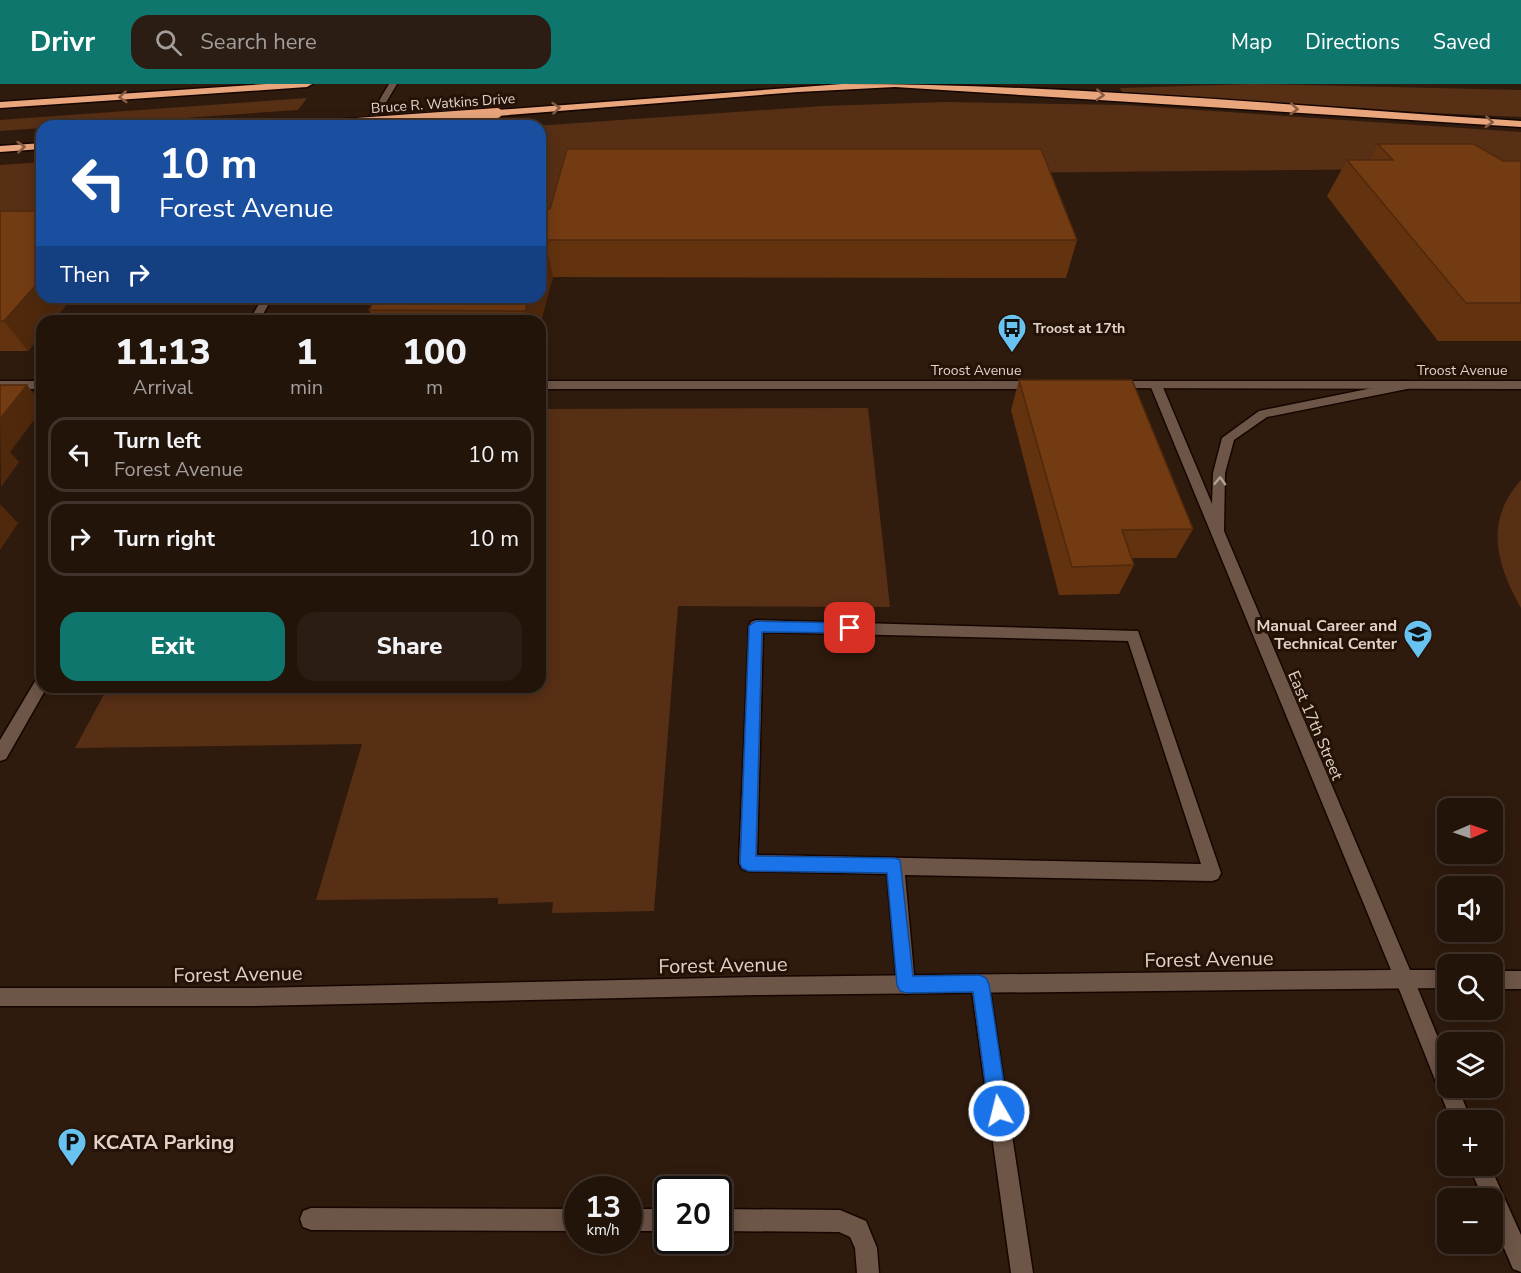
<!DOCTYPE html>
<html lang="en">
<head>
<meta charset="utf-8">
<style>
	:root { --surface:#23140a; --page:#2b1d13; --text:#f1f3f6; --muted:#a39e9c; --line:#40332b; --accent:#0f766e }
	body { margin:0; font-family:"Nunito Sans",sans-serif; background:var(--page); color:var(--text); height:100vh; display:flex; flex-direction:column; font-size:22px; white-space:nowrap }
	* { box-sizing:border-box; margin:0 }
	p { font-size:20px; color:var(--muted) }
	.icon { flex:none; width:33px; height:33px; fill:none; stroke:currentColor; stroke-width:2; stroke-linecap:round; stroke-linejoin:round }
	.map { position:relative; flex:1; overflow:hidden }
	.drawer { position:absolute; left:36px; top:231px; width:510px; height:378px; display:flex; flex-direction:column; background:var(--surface); border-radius:18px; box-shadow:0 3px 15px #0003,0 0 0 2px var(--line) }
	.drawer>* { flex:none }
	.hud { position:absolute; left:36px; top:36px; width:510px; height:183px; border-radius:18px; box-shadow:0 3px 15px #0003,0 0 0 2px var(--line); background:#1a4fa0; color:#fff; overflow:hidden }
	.needle { width:39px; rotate:88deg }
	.buttons { position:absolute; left:1437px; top:714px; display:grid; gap:12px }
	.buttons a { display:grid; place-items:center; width:66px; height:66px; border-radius:12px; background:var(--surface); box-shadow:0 3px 15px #0003,0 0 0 2px var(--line); font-size:30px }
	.speed { position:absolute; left:564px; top:1092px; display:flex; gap:12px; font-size:30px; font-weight:700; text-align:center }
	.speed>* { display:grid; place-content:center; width:78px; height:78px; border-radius:50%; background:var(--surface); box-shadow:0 3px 15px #0003,0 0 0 2px var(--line); line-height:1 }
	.speed small { font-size:15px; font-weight:400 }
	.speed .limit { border:3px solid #111; border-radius:9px; background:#fff; color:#111 }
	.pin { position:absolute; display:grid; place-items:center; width:51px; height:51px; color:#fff; margin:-26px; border-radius:12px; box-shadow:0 3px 9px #0006 }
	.me { position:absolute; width:66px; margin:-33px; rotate:352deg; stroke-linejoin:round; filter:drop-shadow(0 0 4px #0008) }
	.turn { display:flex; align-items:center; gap:21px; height:126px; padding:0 24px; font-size:27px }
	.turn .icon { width:78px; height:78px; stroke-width:2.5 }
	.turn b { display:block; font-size:42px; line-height:51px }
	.then { display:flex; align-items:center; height:57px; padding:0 24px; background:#0003; gap:12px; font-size:22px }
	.eta { display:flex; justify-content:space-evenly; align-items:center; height:102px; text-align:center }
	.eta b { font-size:36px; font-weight:800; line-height:42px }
	.action { display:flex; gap:12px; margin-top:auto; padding:12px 24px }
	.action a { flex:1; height:69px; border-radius:18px; background:var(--accent); color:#fff; font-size:24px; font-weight:800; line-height:69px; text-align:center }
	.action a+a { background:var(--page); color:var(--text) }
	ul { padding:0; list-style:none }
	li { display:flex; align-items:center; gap:18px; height:75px; margin:0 12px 9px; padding:0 12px; border:3px solid var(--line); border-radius:18px }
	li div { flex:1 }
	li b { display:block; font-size:22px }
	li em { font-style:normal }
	header { display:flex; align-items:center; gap:36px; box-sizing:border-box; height:84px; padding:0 30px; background:var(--accent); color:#fff }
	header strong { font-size:28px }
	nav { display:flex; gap:33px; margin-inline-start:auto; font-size:21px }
	.search { width:420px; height:54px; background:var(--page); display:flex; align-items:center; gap:15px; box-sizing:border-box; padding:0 21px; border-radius:18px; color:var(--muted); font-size:22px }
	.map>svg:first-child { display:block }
	.green { fill:#572f15 }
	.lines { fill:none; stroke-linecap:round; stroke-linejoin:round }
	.lane-casing { stroke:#160500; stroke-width:3 }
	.street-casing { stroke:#160500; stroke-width:3 }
	.secondary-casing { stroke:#160500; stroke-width:3 }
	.highway-casing { stroke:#160500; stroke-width:3 }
	.lane { fill:#6d5547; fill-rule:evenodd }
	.street { fill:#6d5547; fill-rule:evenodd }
	.secondary { fill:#6d5547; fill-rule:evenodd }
	.highway { fill:#e9a67c; fill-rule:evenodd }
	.highway-bridge-casing { stroke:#160500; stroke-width:12; stroke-linecap:butt }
	.highway-bridge { stroke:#e9a67c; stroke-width:10 }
	.wall { fill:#63330f }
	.shaded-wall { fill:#50290d }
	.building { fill:#733b12; stroke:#50290d; stroke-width:1.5 }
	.oneway { stroke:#875c41 }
	.oneway2 { stroke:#b3a196 }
	.route { fill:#1a73e8; stroke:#114b97; stroke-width:1.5 }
	.labels { text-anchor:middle; stroke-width:6; stroke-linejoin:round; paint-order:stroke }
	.far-street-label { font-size:14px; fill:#e1d3ca; stroke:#251206 }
	.far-poi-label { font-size:14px; font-weight:bold; fill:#e1d3ca; stroke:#251206; text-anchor:start }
	.poi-label { font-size:16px; font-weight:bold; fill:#e1d3ca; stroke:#251206; text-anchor:end }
	.street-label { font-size:16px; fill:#e1d3ca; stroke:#251206 }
	.near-street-label { font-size:20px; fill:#e1d3ca; stroke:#251206 }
	.near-poi-label { font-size:20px; font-weight:bold; fill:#e1d3ca; stroke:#251206; text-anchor:start }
</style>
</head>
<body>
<header>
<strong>Drivr</strong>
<div class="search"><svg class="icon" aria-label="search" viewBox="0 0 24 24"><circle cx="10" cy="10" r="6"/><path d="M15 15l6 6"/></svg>Search here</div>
<nav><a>Map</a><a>Directions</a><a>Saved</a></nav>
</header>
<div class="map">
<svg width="1521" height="1189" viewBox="0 0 1521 1189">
	<rect width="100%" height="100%" fill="#2f1b0e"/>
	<g class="green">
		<path d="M1255,0L1521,6V33L1390,27L1122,8L1120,4Z"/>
		<path d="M307,14L298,26L0,47V36Z"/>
		<path d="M946,18L1125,21L1521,48V84L561,93L546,142H540V42H534L823,22Z"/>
		<path d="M42,78V143H0V81Z"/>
		<path d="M868,324L890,523L678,522L654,827L552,829L553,818L498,820V814L316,816L362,660L75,664L108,603H540V325Z"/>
		<path d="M1521,396V524C1496,480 1484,437 1521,396Z"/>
	</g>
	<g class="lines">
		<g class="lane-casing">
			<g id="lane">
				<path d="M756,536L1138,547L1221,789L1218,795L1212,797L905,791L915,901L913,908L906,910L899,908L897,901L887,790L748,787L742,785L739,779L749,542L751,538ZM763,548L1128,557L1201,780L757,771Z"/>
				<path d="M1404,886L1411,888L1448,978V1004H1458L1471,1036H1451L1395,895L1397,888Z"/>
				<path d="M980,891L987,893L989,900L1033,1189H1011L971,900L973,893Z"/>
				<path d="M1469,1082H1490L1521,1151V1188L1513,1185L1492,1136V1114H1483Z"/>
				<path d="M311,1124L578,1125V1147L311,1146L303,1143L300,1135L303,1127Z"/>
				<rect x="628" y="1125" width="40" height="22"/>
				<path d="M718,1125L840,1126L866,1137L877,1164L879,1189H857L855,1164L850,1153L839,1148L718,1147Z"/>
			</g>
		</g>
		<g class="street-casing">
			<g id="street">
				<path d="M1156,297L1162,301L1212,420L1213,389L1222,354L1259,327L1407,297L1413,301L1407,305L1267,333L1234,356L1225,389L1224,447L1410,886H1448V904L757,911L253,922H0V904H253L757,893L1391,886L1150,301Z"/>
				<rect x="1492" y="887" width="29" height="18"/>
			</g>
		</g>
		<g class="secondary-casing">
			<g id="secondary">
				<path d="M389,0H397L372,42H364Z"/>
				<path d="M263,213H273L259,237H249Z"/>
				<rect x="0" y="297" width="42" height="8"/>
				<path d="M540,297H1038L1044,301L1038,305H540Z"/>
				<path d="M1116,297H1521V305L1112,304L1110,301Z"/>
				<path d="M42,592V603H47L6,675L0,677V656L37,594Z"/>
			</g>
		</g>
		<g class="highway-casing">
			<g id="highway">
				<path d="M266,0H312L307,3L0,24V18Z"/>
				<path d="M842,0C1069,0 1295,22 1521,37V43L895,3L798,8L497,32L492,29L497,26Z"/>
				<path d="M42,59V65L0,68V62Z"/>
			</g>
		</g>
		<use href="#lane" class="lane"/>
		<use href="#street" class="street"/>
		<use href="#secondary" class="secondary"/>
		<use href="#highway" class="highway"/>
		<g class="highway-bridge-casing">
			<path id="highway-bridge" d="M314,42L497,29"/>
		</g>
		<use href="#highway-bridge" class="highway-bridge"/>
	</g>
	<g class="wall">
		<path d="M1378,60L1503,77H1521V257H1438L1327,112L1347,76H1370Z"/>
		<path d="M540,125L1077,156L1066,194L553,193L540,237H374L369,226Z"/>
		<path d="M0,127L42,213H73L28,267H0Z"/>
		<path d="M1019,296L1193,445L1176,474H1132L1134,481L1119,510L1059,511L1011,326Z"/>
	</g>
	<g class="shaded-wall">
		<path d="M545,156L553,193L540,242V237H528L525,227L529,213H540V174Z"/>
		<path d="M42,194V213H73L53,237H42V250L28,267L4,237Z"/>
		<path d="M27,301L42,320V325L10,368L19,378L1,403L0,335Z"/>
		<path d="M0,420L18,439L0,466Z"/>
	</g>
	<g class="building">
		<path d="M1378,60H1474L1503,77H1521V219H1466L1347,76H1393Z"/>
		<path d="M567,65H1041L1077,156H545L540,174V125H550Z"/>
		<path d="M0,127H42V194L4,237H0Z"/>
		<path d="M376,213H529L525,227L369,226Z"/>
		<path d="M1019,296H1132L1193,445L1122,446L1134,481L1072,483Z"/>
		<path d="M0,301H27L0,335Z"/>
	</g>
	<defs><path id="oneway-chevron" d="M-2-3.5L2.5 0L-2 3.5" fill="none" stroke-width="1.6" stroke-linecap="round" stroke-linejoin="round" transform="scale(1.5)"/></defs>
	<g class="oneway">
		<use href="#oneway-chevron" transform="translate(1100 11) rotate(3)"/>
		<use href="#oneway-chevron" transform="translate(123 13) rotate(176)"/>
		<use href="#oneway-chevron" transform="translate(556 24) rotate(-5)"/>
		<use href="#oneway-chevron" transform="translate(1294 25) rotate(4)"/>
		<use href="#oneway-chevron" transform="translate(1489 38) rotate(4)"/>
		<use href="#oneway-chevron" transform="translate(21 63) rotate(-4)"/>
	</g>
	<use class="oneway2" href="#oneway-chevron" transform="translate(1220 397) rotate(-88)"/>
	<path class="route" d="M756,537L850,539L857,544L850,549L762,548L756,772L895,774L900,776L913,892L980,891L986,894L989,900L1008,1027L1005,1034L999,1036L992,1034L989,1027L973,908L906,909L900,907L897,901L887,789L748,787L742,784L740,779L749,542Z"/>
	<defs>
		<g id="bus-pin" transform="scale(1.5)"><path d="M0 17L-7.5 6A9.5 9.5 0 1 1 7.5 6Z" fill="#69c3f1" stroke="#251206"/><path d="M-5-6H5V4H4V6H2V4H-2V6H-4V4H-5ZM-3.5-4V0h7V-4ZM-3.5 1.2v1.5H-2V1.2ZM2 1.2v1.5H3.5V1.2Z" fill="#111"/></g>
		<g id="school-pin" transform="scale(1.5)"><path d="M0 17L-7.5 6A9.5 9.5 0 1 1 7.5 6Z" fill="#69c3f1" stroke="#251206"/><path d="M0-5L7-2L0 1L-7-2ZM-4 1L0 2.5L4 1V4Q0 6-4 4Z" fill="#111"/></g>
		<g id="parking-pin" transform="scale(1.5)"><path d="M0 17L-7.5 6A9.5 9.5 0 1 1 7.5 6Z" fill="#69c3f1" stroke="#251206"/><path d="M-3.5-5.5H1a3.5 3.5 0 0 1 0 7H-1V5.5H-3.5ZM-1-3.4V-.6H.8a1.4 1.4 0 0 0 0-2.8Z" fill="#111"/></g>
	</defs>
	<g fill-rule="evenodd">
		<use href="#bus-pin" x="1012" y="244"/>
		<use href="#school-pin" x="1418" y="550"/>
		<use href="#parking-pin" x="72" y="1058"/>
	</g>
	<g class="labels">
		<g class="far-street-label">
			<text transform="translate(443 19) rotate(-4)" y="5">Bruce R. Watkins Drive</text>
			<text x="976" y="291">Troost Avenue</text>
			<text x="1462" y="291">Troost Avenue</text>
		</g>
		<g class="far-poi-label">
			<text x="1033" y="249">Troost at 17th</text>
		</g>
		<g class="poi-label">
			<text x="1397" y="547">Manual Career and<tspan x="1397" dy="18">Technical Center</tspan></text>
		</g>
		<g class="street-label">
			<text transform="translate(1316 641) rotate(67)" y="6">East 17th Street</text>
		</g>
		<g class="near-street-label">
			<text transform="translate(1209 875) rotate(-1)" y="7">Forest Avenue</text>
			<text transform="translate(723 881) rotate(-1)" y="7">Forest Avenue</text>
			<text transform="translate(238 890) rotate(-1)" y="7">Forest Avenue</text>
		</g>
		<g class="near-poi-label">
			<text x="93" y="1065">KCATA Parking</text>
		</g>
	</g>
</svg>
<div class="buttons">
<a><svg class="needle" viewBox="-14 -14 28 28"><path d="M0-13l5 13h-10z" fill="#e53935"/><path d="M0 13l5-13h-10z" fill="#a39e9c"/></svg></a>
<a><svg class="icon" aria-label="sound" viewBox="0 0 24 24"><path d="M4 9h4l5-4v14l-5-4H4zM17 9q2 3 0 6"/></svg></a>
<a><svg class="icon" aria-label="search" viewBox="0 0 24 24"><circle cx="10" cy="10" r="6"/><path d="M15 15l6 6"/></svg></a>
<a><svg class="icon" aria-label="layers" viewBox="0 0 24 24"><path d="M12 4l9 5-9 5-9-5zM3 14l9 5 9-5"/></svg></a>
<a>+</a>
<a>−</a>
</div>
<div class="speed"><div>13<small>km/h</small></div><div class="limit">20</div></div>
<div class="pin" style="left:850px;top:544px;background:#d93025"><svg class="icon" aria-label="arrive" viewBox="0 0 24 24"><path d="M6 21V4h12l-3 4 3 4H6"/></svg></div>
<svg class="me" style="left:999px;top:1027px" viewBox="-20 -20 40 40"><circle r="17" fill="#1a73e8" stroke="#fff" stroke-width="3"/><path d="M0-11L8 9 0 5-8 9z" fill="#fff"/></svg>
<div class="hud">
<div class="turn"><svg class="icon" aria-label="left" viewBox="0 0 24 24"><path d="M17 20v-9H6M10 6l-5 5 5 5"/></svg><div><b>10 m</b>Forest Avenue</div></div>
<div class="then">Then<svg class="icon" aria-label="right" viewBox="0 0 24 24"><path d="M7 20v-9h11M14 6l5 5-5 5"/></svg></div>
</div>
<section class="drawer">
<div class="eta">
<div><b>11:13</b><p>Arrival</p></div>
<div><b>1</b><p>min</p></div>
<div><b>100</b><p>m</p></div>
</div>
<ul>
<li><svg class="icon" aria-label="left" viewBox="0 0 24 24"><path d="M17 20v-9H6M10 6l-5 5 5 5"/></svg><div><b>Turn left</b><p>Forest Avenue</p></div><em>10 m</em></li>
<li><svg class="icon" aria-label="right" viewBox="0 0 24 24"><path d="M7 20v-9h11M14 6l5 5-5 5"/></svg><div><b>Turn right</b></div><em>10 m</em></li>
</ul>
<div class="action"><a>Exit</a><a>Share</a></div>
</section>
</div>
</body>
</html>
